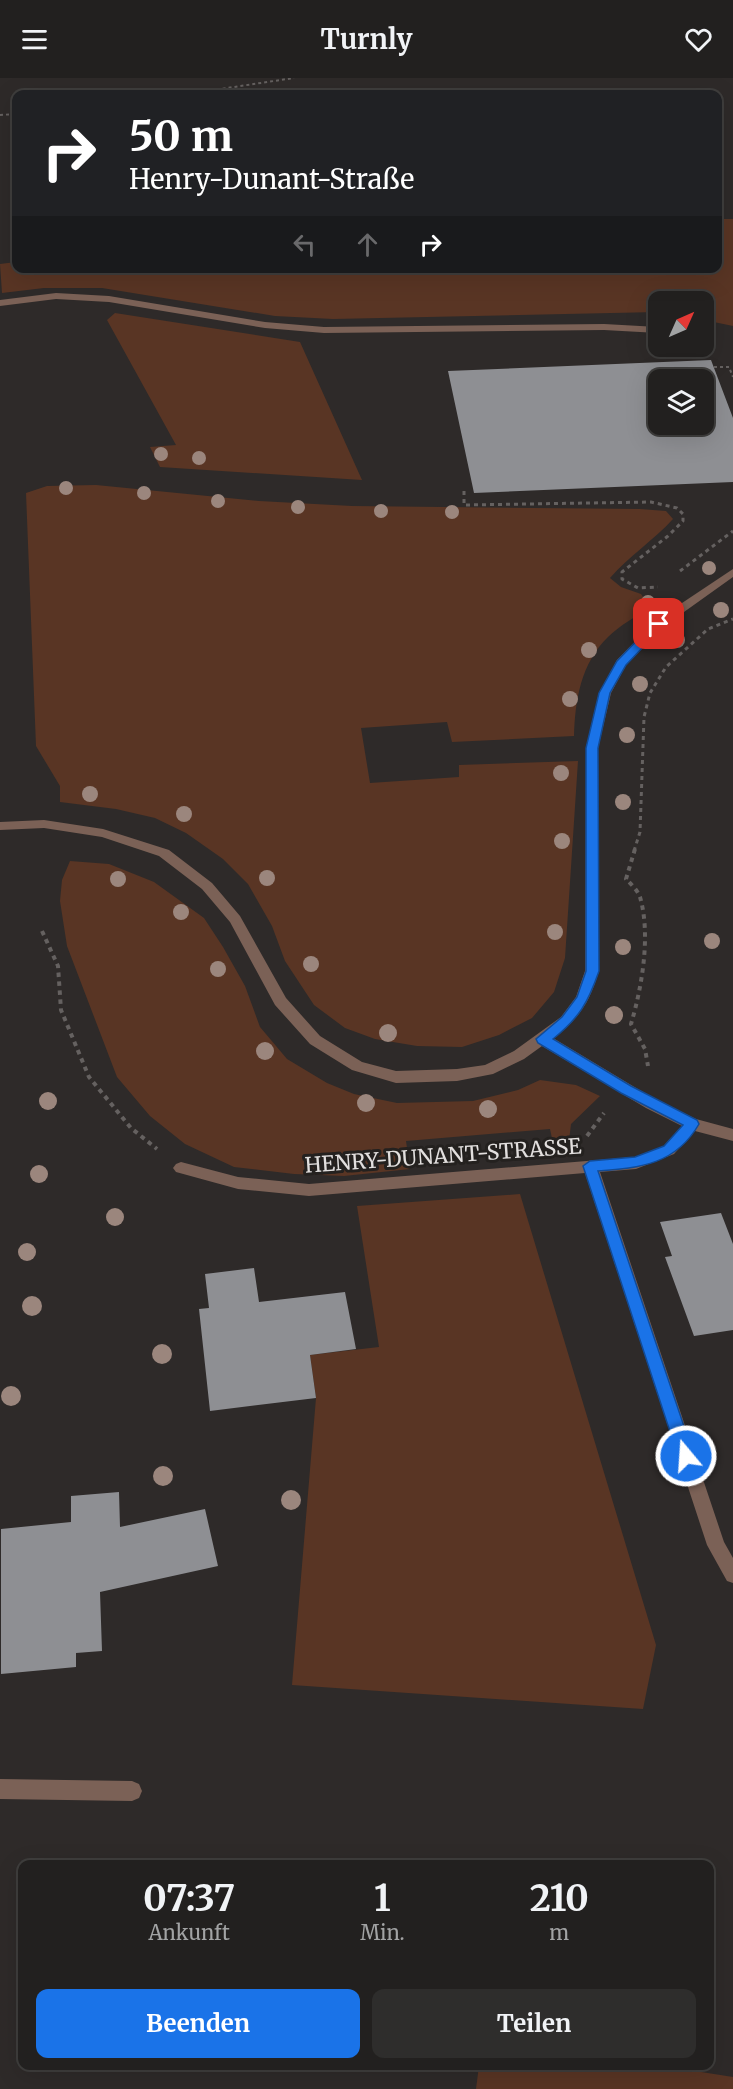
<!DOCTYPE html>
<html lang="de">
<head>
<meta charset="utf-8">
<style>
	:root { --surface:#22201f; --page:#2e2d2c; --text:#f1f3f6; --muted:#a2a3a4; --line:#3f3e3d; --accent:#1a73e8 }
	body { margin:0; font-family:Merriweather,serif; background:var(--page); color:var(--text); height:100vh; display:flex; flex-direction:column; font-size:22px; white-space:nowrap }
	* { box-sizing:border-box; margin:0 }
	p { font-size:20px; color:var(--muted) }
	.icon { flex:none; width:33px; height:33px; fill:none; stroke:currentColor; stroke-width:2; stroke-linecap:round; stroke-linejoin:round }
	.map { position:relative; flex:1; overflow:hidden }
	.details { position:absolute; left:18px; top:1782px; width:696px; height:210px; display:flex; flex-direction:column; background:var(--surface); border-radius:12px; box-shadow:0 6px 24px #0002,0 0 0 2px var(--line) }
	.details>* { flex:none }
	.banner { position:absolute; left:12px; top:12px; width:710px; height:183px; border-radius:12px; box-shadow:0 6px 24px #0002,0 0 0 2px var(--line); background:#202124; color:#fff; overflow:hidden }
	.needle { width:39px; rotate:45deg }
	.tools { position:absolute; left:648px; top:213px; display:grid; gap:12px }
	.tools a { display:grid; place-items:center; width:66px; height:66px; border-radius:12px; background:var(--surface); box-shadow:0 6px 24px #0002,0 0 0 2px var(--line); font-size:30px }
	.pin { position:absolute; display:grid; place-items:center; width:51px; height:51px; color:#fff; margin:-26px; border-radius:12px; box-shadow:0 3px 9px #0006 }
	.me { position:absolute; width:66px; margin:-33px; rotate:342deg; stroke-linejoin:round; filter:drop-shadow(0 0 4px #0008) }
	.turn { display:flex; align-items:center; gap:21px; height:126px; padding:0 18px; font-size:27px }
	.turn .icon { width:78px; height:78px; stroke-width:2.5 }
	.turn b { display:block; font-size:42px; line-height:51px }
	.lanes { display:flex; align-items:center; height:57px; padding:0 18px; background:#0003; justify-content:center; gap:30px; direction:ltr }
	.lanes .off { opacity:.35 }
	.eta { display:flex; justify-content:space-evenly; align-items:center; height:102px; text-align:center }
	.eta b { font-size:36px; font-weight:700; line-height:42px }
	.primary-button { display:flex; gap:12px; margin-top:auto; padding:12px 18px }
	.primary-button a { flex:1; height:69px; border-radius:12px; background:var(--accent); color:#fff; font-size:24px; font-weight:700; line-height:69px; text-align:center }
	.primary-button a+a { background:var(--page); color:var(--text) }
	header { display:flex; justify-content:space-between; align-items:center; height:78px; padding:0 18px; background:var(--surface); font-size:27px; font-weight:700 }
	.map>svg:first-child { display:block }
	.green { fill:#593524 }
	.building { fill:#8e8f93; fill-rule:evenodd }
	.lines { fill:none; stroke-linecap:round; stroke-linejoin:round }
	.path-far2 { stroke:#656160; stroke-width:2; stroke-dasharray:3 3; stroke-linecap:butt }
	.path-far1 { stroke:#656160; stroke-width:3; stroke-dasharray:4 4; stroke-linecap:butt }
	.path { stroke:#656160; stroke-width:4; stroke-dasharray:4.5 4.5; stroke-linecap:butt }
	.minor { fill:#7b6156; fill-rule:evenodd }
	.tree { fill:#9b867d }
	.route { fill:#1a73e8; stroke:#114b97; stroke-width:1.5 }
	.labels { text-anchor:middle; stroke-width:6; stroke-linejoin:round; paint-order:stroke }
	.street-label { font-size:21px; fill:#e2dfde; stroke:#24211f }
</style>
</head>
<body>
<header><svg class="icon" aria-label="menu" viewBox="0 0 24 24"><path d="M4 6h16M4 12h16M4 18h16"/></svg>Turnly<svg class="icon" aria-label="heart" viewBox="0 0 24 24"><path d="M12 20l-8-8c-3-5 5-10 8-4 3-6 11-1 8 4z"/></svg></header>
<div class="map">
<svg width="733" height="2011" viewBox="0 0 733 2011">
	<rect width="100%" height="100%" fill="#2e2a29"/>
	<g class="green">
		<path d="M717,141H733V248L704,242V224H658V234L333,241L275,238L102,210H44L2,215L0,186L16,184V190H717Z"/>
		<path d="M115,235L300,264L362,402L160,389L150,369L176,367L107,242Z"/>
		<path d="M96,407L259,423L352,428L640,431L666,433L673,441C654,462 629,478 610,500L621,509L641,516L650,529C636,539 620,547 608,559C581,585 575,622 574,658L452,664L447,644L361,650L370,705L459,699V687L578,683L565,880L554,914L532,940L499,957L462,969L417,968L375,961L345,950L314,927L285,883L272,848L248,806L223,781L186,755L155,740L116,731L60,724V708L36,668L26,415L47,408Z"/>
		<path d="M70,783L109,786L154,804L204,840L223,869L245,908L260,949L287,981L327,1005L354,1016L397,1025L473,1023L518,1012L540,1002L576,1007L600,1018L571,1046L567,1079H556L550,1051L406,1063L410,1091L344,1098L294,1096L234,1089L185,1066L150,1038L117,999L67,868L60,823L62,802Z"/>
		<path d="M520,1116L656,1567L643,1631L292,1607L316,1320L310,1277L379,1269L357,1128Z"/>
		<path d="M479,1988H663L733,1999V2011H476Z"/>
	</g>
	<g class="building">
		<path d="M711,282L733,340V404L474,415L448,293ZM658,302H704V346H658Z"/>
		<path d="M721,1135L733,1166V1252L694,1258L665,1179L672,1178L660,1144Z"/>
		<path d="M254,1190L259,1224L345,1214L356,1271L310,1277L316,1320L210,1333L199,1231L209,1230L205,1196Z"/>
		<path d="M119,1414L120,1449L205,1431L218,1488L100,1514L102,1573L76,1575V1589L1,1596V1451L71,1444V1418Z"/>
	</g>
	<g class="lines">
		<g class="path-far2">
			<path d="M187,16L294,0"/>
			<path d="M0,37L16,36"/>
			<path d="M714,289H729L733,299"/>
		</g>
		<g class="path-far1">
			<path d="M464,413V427L651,424L677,430L683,436V443L668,458L622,494V501L638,510L658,509"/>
			<path d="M680,493L733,453"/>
			<path d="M634,773L640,754L644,639L650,615L666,589L708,551L733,541"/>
		</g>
		<g class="path">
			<path d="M635,771L626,801C631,806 638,813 640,819C651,857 642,909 631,946L645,971L648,988"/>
			<path d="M42,853L58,888L61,932L89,999L131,1050L157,1071"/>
			<path d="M587,1058L604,1035"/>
		</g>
		<g class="minor">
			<path d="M56,215L109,218L265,244L324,249L604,246L658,249V255L604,252L324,255L265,250L109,224L56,221L0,228V222Z"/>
			<path d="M733,491V499L663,549L626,587L611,615L598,670L599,893C589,925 580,940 553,960L656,1022L696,1041L733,1051V1063L695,1053L674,1076L636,1091L600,1094L724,1464L733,1480V1505L727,1503L707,1467L585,1095L309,1118L238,1111L176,1094L173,1090L176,1086L181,1084L238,1099L309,1106L635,1079L664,1068L682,1048L646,1030L542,968L524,981L493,996L457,1003L396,1005L352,992L310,966L275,927L230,844L202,811L159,778L102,759L44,750L0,752V744L44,742L103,751L169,772L212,805L240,838L286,920L320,958L362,984L396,993L457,991L485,987L514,973L561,939L576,919L585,893L586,670L599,615L617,582L655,543Z"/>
			<path d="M0,1701L132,1703L139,1706L142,1713L139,1720L132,1723L0,1721Z"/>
		</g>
	</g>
	<g class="tree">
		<circle cx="161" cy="376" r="7"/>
		<circle cx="199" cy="380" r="7"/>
		<circle cx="66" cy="410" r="7"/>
		<circle cx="144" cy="415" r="7"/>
		<circle cx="218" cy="423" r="7"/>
		<circle cx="298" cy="429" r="7"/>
		<circle cx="381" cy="433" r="7"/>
		<circle cx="452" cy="434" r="7"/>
		<circle cx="709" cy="490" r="7"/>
		<circle cx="648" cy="524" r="7"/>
		<circle cx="721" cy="532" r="8"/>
		<circle cx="677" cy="562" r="8"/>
		<circle cx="589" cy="572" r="8"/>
		<circle cx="640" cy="606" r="8"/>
		<circle cx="570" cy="621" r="8"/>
		<circle cx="627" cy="657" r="8"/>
		<circle cx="561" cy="695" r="8"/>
		<circle cx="90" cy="716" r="8"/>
		<circle cx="623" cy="724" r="8"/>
		<circle cx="184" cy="736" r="8"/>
		<circle cx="562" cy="763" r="8"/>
		<circle cx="267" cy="800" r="8"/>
		<circle cx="118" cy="801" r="8"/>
		<circle cx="181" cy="834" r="8"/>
		<circle cx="555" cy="854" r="8"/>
		<circle cx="712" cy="863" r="8"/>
		<circle cx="623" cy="869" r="8"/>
		<circle cx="311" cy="886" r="8"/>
		<circle cx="218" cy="891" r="8"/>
		<circle cx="614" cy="937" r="9"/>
		<circle cx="388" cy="955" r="9"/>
		<circle cx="265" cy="973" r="9"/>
		<circle cx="48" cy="1023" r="9"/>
		<circle cx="366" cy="1025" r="9"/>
		<circle cx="488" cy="1031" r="9"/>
		<circle cx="39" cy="1096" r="9"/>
		<circle cx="115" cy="1139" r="9"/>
		<circle cx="27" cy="1174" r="9"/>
		<circle cx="32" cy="1228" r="10"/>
		<circle cx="162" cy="1276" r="10"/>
		<circle cx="11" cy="1318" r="10"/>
		<circle cx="163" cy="1398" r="10"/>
		<circle cx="291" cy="1422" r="10"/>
	</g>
	<path class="route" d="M659,542L665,546L626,587L610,615L598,670L599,893C588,925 579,940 553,961L631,1008L697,1042L699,1046C676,1086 641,1090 598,1093L694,1378L692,1383L686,1385L681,1383L678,1378L583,1088L590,1083L635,1079L664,1068L683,1047L621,1015L538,965L536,961L562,939L577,919L586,893V670L599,615L617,583L656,543Z"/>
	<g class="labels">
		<g class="street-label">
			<text transform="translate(443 1078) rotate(-4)" y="7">HENRY-DUNANT-STRASSE</text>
		</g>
	</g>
</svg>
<div class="tools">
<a><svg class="needle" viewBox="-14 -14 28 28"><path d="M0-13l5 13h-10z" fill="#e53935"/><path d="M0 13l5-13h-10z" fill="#a2a3a4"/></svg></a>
<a><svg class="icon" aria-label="layers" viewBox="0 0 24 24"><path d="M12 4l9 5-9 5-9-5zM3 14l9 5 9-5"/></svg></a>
</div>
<div class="pin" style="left:659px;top:546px;background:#d93025"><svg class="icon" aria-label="arrive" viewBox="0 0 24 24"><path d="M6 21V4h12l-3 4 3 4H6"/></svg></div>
<svg class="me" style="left:686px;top:1378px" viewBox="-20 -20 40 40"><circle r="17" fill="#1a73e8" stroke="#fff" stroke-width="3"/><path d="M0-11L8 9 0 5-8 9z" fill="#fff"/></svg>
<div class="banner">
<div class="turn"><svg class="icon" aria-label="right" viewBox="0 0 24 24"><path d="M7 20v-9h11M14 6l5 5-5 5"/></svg><div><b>50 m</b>Henry-Dunant-Straße</div></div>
<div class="lanes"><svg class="icon off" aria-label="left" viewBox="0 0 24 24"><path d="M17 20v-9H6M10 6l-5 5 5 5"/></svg><svg class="icon off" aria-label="ahead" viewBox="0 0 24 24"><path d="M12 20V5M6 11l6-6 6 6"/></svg><svg class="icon" aria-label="right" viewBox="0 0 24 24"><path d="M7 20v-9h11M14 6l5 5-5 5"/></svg></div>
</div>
<section class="details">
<div class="eta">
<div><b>07:37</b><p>Ankunft</p></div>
<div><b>1</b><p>Min.</p></div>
<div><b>210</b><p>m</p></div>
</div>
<div class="primary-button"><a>Beenden</a><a>Teilen</a></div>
</section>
</div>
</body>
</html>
